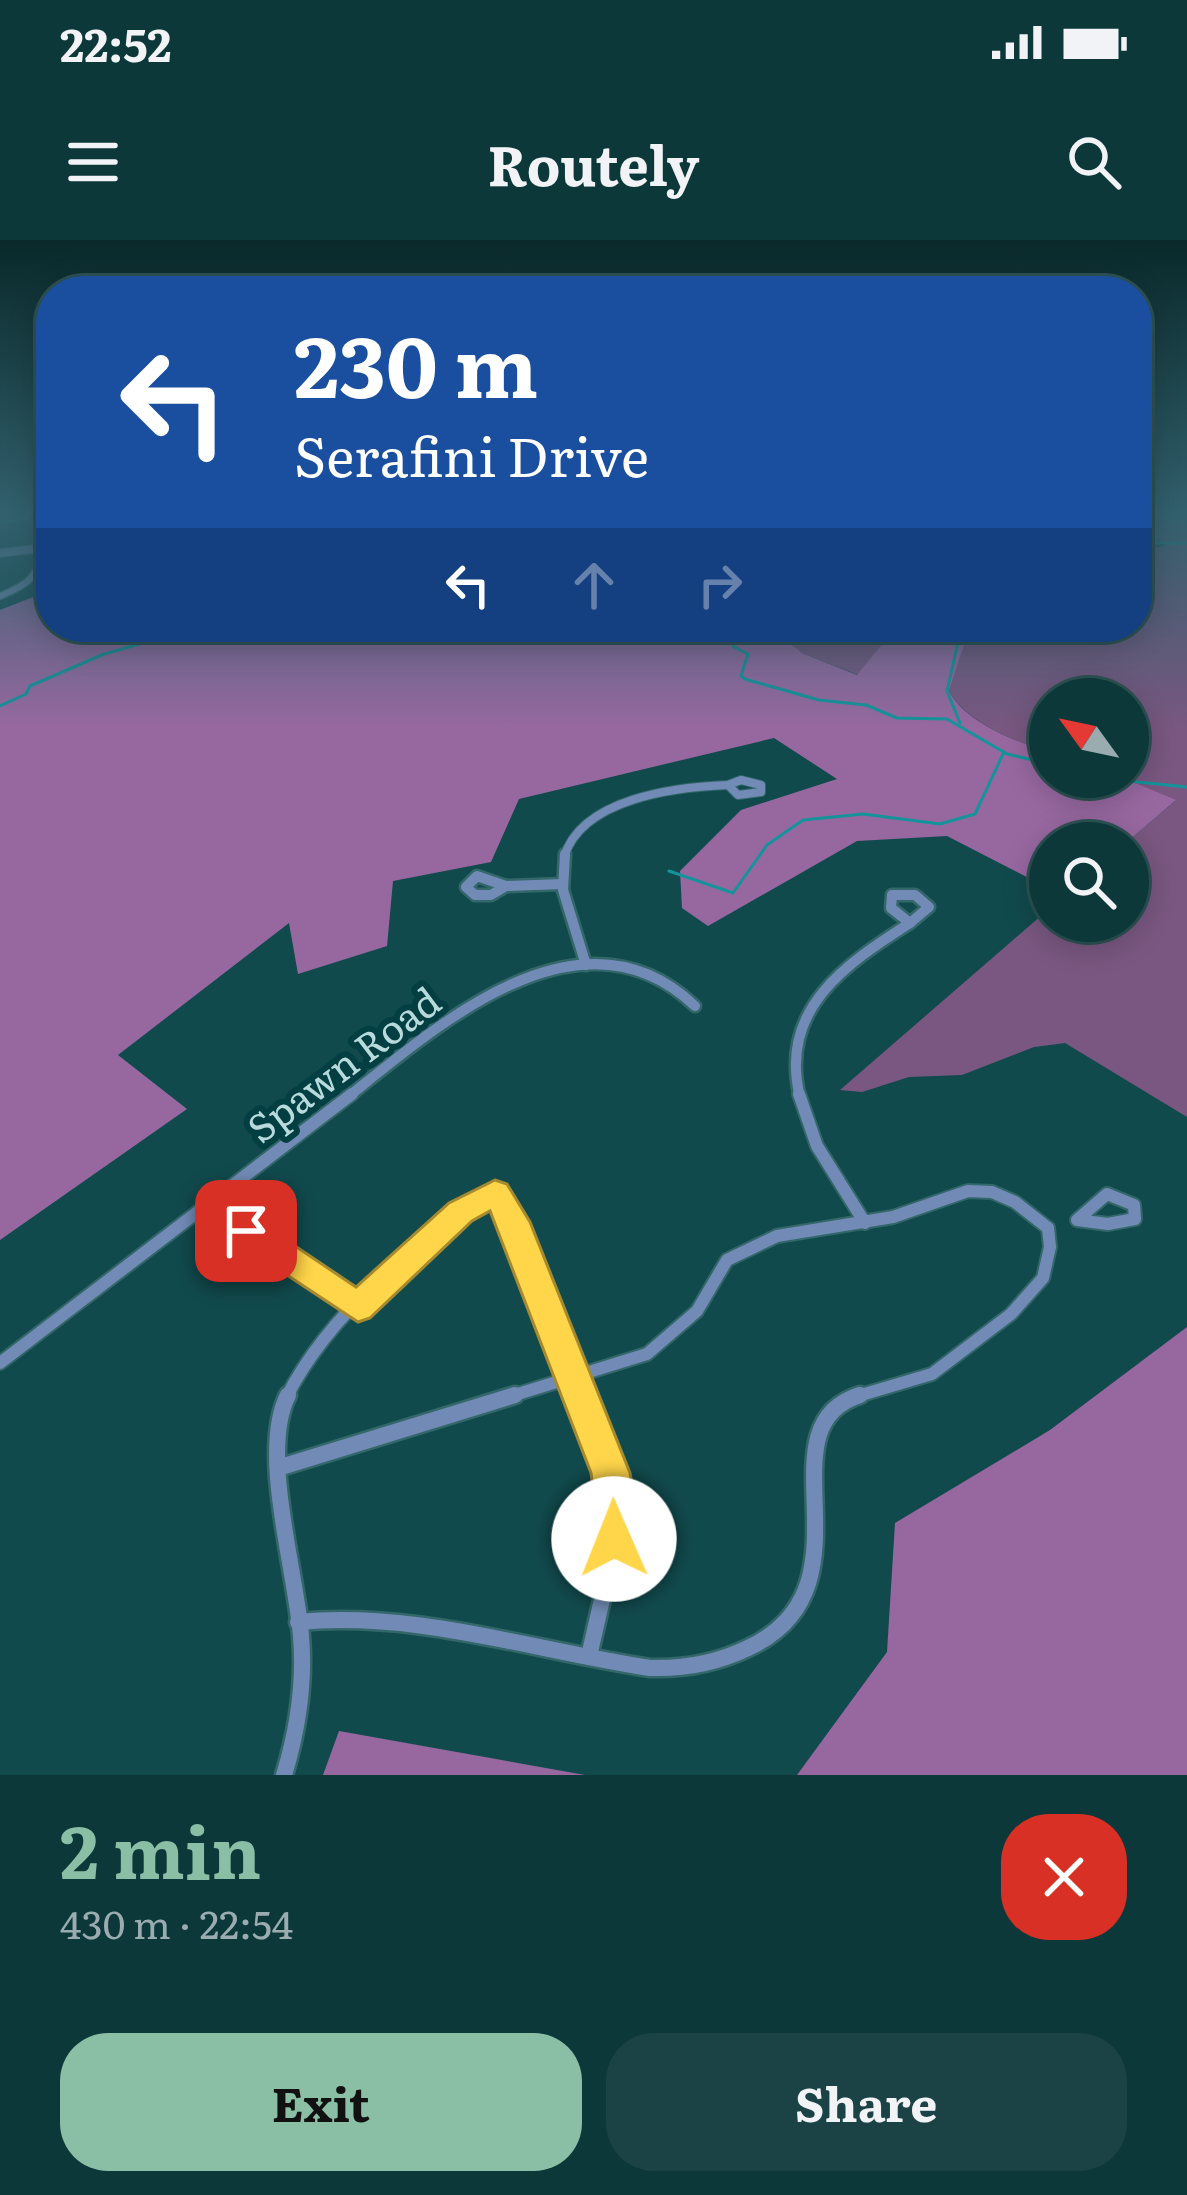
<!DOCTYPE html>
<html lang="en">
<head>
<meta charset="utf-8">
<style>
	:root { --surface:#0d383a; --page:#1b4345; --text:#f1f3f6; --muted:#9aacaf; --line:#2d5254; --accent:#8abfa5 }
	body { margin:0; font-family:Literata,serif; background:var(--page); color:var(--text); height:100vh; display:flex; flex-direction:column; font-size:45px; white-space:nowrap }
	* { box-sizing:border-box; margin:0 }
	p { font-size:39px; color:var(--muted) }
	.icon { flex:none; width:66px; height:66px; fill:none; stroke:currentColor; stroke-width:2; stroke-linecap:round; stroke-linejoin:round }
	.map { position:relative; height:1535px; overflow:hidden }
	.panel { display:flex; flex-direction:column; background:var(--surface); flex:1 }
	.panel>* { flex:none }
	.hud { position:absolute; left:36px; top:36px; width:1116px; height:366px; border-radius:48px; box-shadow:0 6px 30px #0003,0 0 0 3px var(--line); background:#1a4fa0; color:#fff; overflow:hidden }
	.needle { width:78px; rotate:303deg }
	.fabs { position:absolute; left:1029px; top:438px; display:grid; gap:24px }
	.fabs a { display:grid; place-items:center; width:120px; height:120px; border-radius:50%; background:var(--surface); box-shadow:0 6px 30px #0003,0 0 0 3px var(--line); font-size:60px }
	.pin { position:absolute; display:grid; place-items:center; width:102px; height:102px; color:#fff; margin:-51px; border-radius:24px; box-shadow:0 6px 18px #0006 }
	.me { position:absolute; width:132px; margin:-66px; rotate:359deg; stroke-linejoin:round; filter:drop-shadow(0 0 9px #0008) }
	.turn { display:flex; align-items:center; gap:42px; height:252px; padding:0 60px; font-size:54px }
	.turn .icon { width:156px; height:156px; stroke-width:2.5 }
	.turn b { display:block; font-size:84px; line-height:102px }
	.lanes { display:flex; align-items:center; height:114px; padding:0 60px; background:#0003; justify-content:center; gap:60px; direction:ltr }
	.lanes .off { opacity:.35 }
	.round { display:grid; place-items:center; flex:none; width:126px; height:126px; border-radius:48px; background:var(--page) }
	.headline { display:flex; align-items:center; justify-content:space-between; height:204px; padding:0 60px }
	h1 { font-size:72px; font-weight:700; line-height:90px; color:var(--accent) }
	.primary-button { display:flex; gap:24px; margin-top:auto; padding:24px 60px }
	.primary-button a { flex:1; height:138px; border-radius:48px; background:var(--accent); color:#111; font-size:48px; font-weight:700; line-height:138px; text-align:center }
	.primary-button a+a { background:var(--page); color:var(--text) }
	.status { display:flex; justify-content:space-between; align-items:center; height:84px; padding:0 60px; background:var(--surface); direction:ltr }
	.status svg { height:33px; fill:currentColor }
	header { display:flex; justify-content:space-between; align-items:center; height:156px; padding:0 60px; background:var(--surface); font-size:54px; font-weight:700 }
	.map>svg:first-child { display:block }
	.green { fill:#795780 }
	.forest { fill:#9768a0 }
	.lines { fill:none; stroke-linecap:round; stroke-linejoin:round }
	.stream { stroke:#15939a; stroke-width:3 }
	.minor-far4-casing { stroke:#33676a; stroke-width:9 }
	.minor-far3-casing { stroke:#33676a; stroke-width:10 }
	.minor-far2-casing { stroke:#33676a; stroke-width:15 }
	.minor-far1-casing { stroke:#33676a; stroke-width:16 }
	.minor-casing { stroke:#33676a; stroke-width:21 }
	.tertiary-casing { stroke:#33676a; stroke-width:10 }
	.minor-far4 { stroke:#728bb6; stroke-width:6 }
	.minor-far3 { stroke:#728bb6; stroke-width:8 }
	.minor-far2 { stroke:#728bb6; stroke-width:10 }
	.minor-far1 { stroke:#728bb6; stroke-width:12 }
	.minor { stroke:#728bb6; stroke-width:16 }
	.tertiary { stroke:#728bb6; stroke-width:8 }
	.route { fill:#ffd54a; stroke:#a68a30; stroke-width:3 }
	.labels { text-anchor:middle; stroke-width:12; stroke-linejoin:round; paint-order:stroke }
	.street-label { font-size:39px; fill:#b9dadc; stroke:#013f43 }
</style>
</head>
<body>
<div class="status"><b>22:52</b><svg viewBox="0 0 49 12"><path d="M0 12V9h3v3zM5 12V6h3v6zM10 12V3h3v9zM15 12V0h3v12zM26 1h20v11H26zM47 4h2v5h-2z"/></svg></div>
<header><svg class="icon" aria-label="menu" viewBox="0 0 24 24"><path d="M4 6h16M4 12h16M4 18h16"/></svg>Routely<svg class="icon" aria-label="search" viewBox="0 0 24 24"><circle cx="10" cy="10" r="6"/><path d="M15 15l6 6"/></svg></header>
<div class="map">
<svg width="1187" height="1535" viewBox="0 0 1187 1535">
	<rect width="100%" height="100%" fill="#114a4d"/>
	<g class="green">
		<path d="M1137,273H1187V877L1065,803L1034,807L962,835L909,837L862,852L840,850L1050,668V681H1128L1126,603L1175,561L1121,537H1128V459H1050V511C1016,503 966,482 949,451L968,392L1009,387H1137V311L1167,305L1137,283Z"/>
		<path d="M772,387H896L858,435L802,413Z"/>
	</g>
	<g class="forest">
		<path d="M51,350V387H772L802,413L857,435L896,387H1009L968,393L949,451C965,482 1016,503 1050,511V537H1121L1176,560L1126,603H1050V649L947,596L857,601L708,686L682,668L680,631L741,570L837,539L774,498L519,559L491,622L393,641L387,706L298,734L289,683L118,815L187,869L0,1000V370Z"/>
		<path d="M1187,1087V1535H797L887,1412L895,1283L1050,1190Z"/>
		<path d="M339,1491L585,1535H323Z"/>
	</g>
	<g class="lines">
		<g class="stream">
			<path d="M1137,276L1154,286L1156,300"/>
			<path d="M0,282L51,275"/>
			<path d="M1137,303H1187"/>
			<path d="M158,387L190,398L275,395L315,399L401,387"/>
			<path d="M418,387H446"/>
			<path d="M712,387L726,391L734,407L748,414L741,436L745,439L819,460L866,465L897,478L947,479L1007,514L1050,524"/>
			<path d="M0,466L26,454L30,446L104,414L172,395"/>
			<path d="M960,483L947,451L960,393L967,387"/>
			<path d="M1088,537L1187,547"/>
			<path d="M669,631L733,653L767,605L803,580L863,574L940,584L975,574L1004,512"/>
		</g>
		<g class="minor-far4-casing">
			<path id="minor-far4" d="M0,356C25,346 41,337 40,308"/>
		</g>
		<g class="minor-far3-casing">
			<g id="minor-far3">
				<path d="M741,540L761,545V552L738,555L728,545Z"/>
				<path d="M564,617C582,558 676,547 728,545"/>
			</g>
		</g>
		<g class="minor-far2-casing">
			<g id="minor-far2">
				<path d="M565,614L563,650L586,725"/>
				<path d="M477,636L506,646L491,655H475L466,647Z"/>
				<path d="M506,646L562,644"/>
				<path d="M892,655H915L929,667L910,683L891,668Z"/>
				<path d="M348,857C439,784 582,658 695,766"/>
				<path d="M800,857C778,769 846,724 910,683"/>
			</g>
		</g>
		<g class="minor-far1-casing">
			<g id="minor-far1">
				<path d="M799,854L817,906L865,983"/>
				<path d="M1107,954L1134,965L1135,979L1108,984L1077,980Z"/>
				<path d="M209,965L358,1067"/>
				<path d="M0,1123L352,854"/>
				<path d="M286,1158C329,1073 416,1002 495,953L513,983L582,1158"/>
				<path d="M505,1158L647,1114L697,1071L727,1020L777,996L893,977L968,951L992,952L1015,962L1048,988"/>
				<path d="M851,1158L932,1134L1011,1074L1043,1038L1050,1007L1048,988"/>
			</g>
		</g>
		<g class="minor-casing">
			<g id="minor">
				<path d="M581,1155L616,1255L610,1325L589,1416"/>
				<path d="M281,1227L515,1155"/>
				<path d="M298,1382C419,1371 531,1410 650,1428C684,1429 717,1423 748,1408C880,1347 757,1187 860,1155"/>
				<path d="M284,1535C298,1489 305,1444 301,1396C296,1330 259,1212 288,1155"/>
			</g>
		</g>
		<g class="tertiary-casing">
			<path id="tertiary" d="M0,313L51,307"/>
		</g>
		<use href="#minor-far4" class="minor-far4"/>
		<use href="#minor-far3" class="minor-far3"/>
		<use href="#minor-far2" class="minor-far2"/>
		<use href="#minor-far1" class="minor-far1"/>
		<use href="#minor" class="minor"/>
		<use href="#tertiary" class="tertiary"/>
	</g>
	<linearGradient id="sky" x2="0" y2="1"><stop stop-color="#09292a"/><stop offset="0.56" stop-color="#32606d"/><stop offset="1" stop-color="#32606d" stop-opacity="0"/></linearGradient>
	<rect width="1187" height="488" fill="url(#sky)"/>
	<path class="route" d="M495,940L507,944L530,982L630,1233C636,1262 640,1285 628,1313L614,1319L599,1313C592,1296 595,1257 591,1233L490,971L472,981L370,1078L358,1082L234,1000L230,991L234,981L246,977L258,981L356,1047L449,963Z"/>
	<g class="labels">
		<g class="street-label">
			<text transform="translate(344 825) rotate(-37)" y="14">Spawn Road</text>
		</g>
	</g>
</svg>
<div class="fabs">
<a><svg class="needle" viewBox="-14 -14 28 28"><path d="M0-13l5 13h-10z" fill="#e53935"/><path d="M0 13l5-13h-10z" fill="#9aacaf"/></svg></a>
<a><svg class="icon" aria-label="search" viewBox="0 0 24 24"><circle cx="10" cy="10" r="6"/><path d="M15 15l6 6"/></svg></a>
</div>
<div class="pin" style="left:246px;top:991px;background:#d93025"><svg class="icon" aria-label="arrive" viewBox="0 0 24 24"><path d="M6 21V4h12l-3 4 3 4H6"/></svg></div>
<svg class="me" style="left:614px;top:1299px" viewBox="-20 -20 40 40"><circle r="19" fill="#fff"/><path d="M0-13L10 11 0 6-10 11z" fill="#ffd54a"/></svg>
<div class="hud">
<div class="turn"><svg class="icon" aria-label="left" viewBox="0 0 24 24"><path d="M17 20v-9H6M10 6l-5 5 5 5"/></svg><div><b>230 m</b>Serafini Drive</div></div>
<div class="lanes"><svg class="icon" aria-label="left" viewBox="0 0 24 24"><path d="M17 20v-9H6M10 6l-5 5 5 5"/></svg><svg class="icon off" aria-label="ahead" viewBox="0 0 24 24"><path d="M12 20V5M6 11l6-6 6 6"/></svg><svg class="icon off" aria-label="right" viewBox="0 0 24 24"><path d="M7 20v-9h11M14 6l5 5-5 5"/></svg></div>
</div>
</div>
<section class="panel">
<div class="headline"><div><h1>2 min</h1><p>430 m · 22:54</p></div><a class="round" style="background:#d93025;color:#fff"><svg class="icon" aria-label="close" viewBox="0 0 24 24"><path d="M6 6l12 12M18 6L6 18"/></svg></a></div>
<div class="primary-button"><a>Exit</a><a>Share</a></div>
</section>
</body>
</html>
